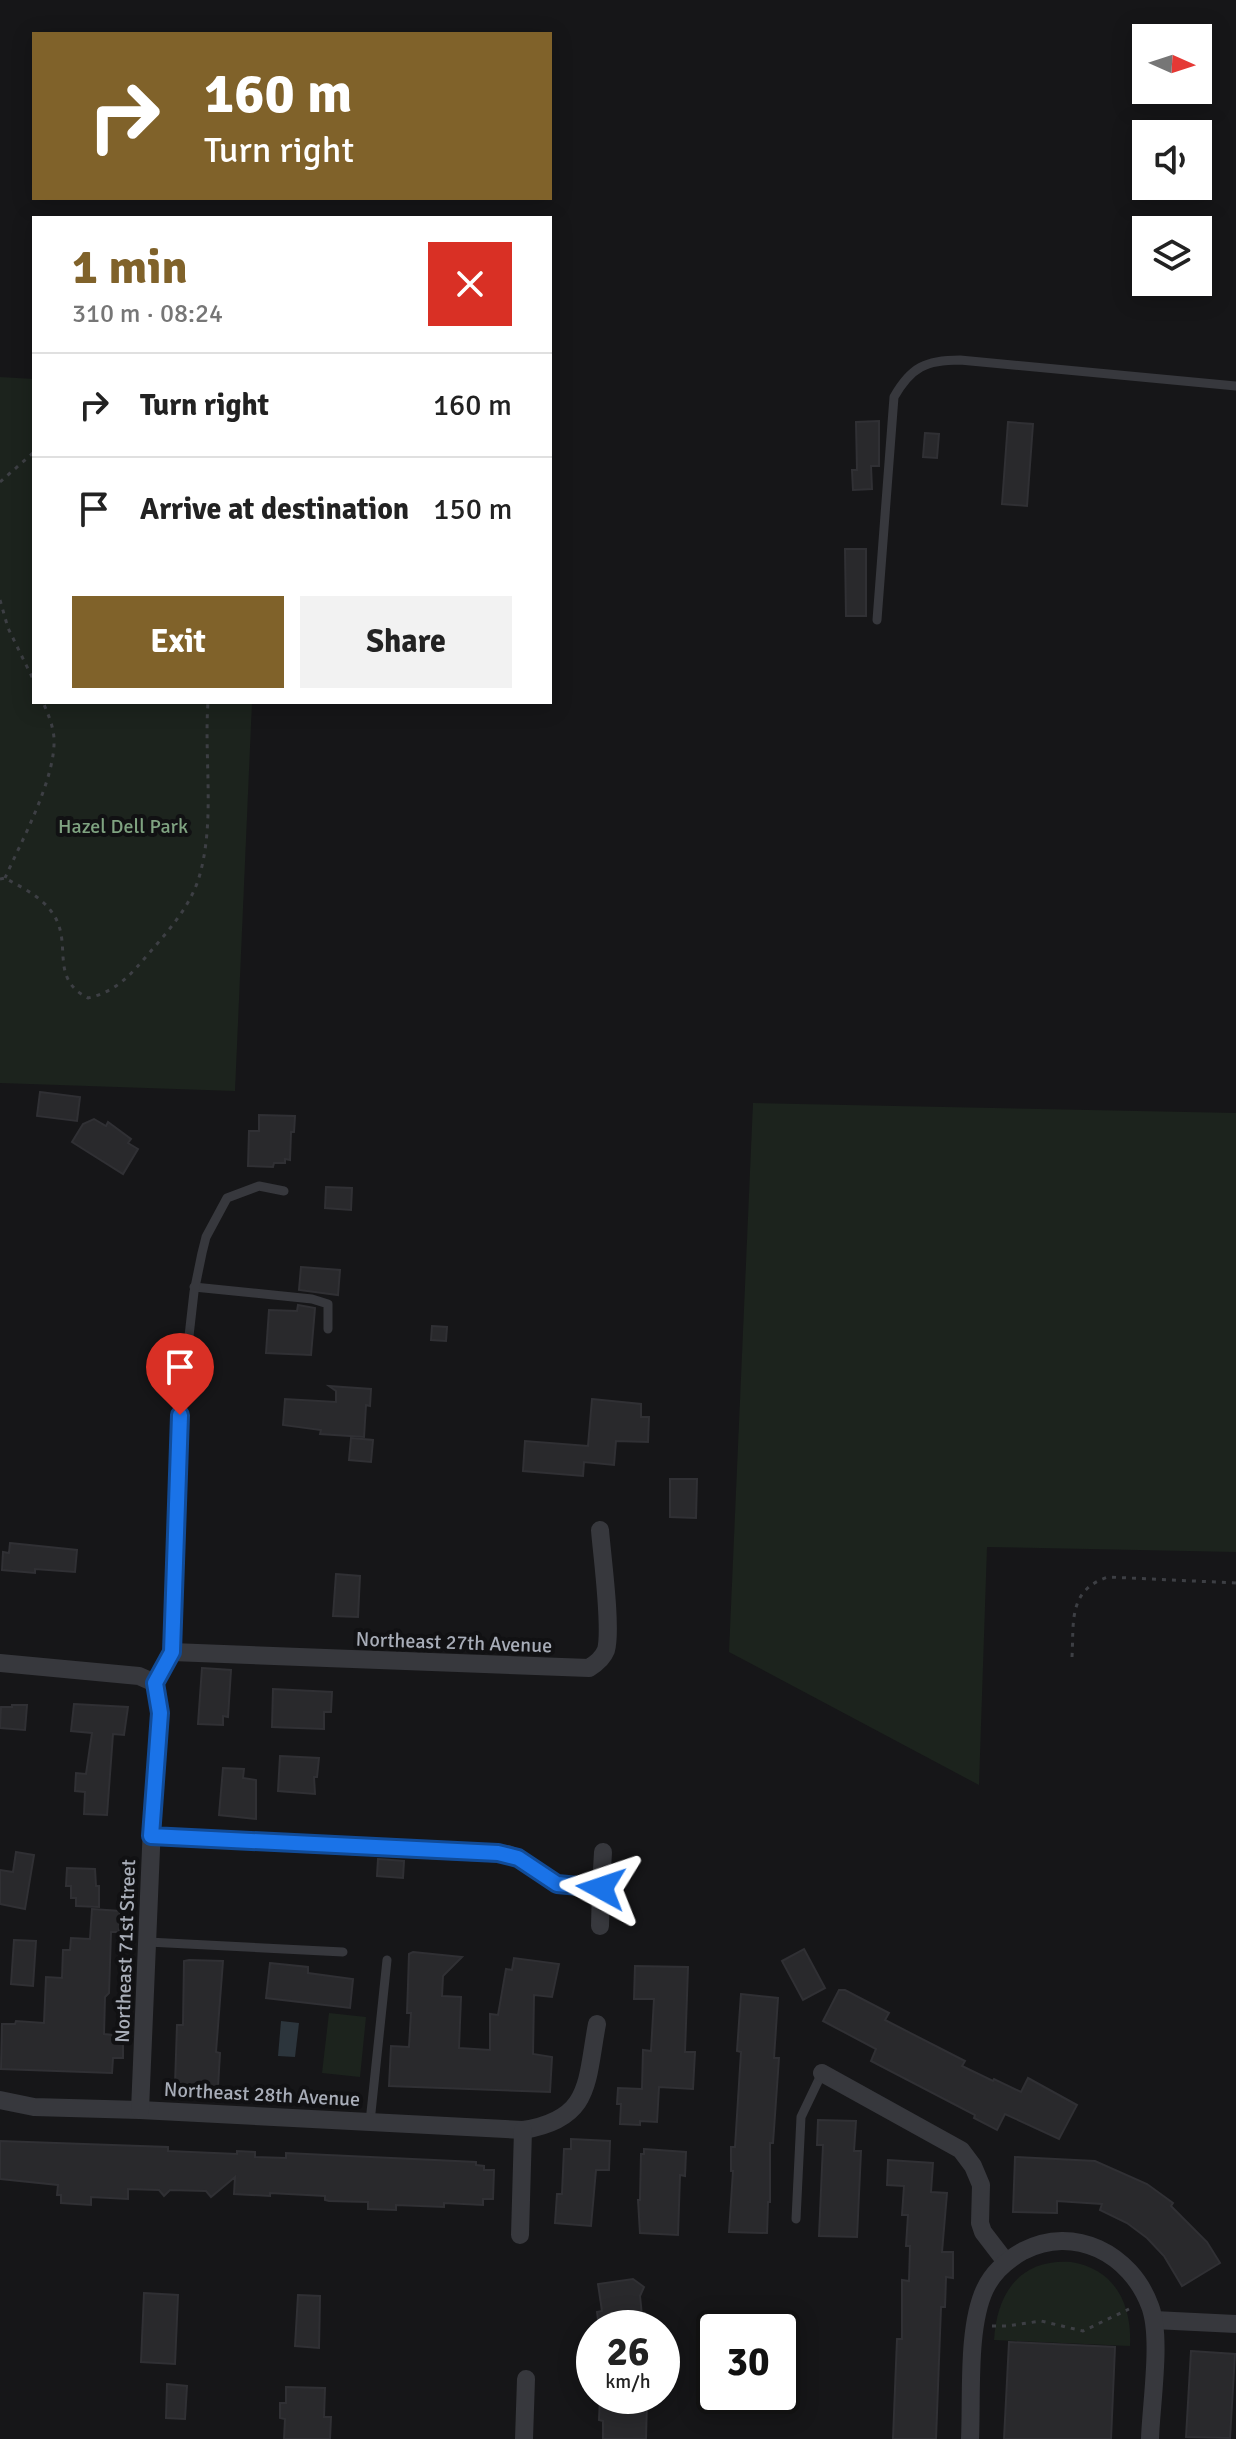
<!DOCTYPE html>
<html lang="en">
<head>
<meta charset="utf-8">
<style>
	:root { --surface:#fff; --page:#f2f2f2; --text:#222; --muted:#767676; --line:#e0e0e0; --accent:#80622a }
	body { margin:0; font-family:Signika,sans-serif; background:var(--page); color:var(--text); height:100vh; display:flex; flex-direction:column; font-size:30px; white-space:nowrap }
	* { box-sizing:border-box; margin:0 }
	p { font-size:26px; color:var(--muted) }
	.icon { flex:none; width:44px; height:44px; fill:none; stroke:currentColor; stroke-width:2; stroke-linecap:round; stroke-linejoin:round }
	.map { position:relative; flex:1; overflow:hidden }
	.sheet { position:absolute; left:32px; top:216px; width:520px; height:488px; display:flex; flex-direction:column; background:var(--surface); border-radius:0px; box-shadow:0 4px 20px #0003 }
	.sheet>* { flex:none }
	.hud { position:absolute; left:32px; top:32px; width:520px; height:168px; border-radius:0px; box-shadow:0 4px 20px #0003; background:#80622a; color:#fff; overflow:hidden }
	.needle { width:52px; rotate:93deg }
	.tools { position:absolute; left:1132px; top:24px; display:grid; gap:16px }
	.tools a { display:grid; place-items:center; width:80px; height:80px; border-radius:0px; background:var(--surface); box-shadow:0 4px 20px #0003; font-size:40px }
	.speed { position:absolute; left:576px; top:2310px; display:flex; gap:16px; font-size:40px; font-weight:700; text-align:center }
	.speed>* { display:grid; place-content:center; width:104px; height:104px; border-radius:50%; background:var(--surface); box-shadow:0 4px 20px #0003; line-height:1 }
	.speed small { font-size:20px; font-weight:400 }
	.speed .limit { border:4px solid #111; border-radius:12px; background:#fff; color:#111 }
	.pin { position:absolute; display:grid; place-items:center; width:68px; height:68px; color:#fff; margin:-82px -34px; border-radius:50% 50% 50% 0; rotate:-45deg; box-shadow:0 0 8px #0007 }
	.pin .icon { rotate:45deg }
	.me { position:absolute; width:88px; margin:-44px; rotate:275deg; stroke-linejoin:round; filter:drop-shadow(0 0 6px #0008) }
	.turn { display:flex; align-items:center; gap:28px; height:168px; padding:0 40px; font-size:36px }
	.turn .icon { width:104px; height:104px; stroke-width:2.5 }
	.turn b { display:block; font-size:56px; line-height:68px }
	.round { display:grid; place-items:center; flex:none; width:84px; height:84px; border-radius:0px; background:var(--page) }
	.head { display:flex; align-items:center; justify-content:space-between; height:136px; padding:0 40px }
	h1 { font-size:48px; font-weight:700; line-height:60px; color:var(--accent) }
	.button { display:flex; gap:16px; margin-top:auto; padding:16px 40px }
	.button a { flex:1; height:92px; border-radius:0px; background:var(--accent); color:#fff; font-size:32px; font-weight:700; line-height:92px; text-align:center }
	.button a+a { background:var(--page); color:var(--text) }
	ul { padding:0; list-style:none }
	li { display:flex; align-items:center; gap:24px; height:104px; padding:0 40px; border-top:2px solid var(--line) }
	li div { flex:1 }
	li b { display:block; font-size:30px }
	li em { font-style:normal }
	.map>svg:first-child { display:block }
	.green { fill:#1c231d }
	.water { fill:#2c353c }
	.building { fill:#29292c; stroke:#303034; stroke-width:2 }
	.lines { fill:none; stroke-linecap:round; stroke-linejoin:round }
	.path { stroke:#3d3f44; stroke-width:3; stroke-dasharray:4 6; stroke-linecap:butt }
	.service { stroke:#37383d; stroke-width:9 }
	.minor { stroke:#37383d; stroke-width:18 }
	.route-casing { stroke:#114b97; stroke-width:20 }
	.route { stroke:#1a73e8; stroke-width:14 }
	.labels { text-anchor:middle; stroke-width:8; stroke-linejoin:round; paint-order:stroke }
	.park-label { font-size:20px; fill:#7fa381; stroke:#111113 }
	.street-label { font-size:20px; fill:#a8adb8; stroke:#111113 }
</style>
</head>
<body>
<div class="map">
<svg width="1236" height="2439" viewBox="0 0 1236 2439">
	<rect width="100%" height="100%" fill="#161618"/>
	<g class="green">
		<path d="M0,377L34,379V702H252L235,1091L0,1083Z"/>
		<path d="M753,1103L1236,1113V1552L987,1547L979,1785L729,1652Z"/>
		<path d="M329,2013L366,2017L360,2077L322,2073Z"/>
		<path d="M1071,2262C1115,2269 1132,2304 1130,2346L994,2340C997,2293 1019,2259 1071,2262Z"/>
	</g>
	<path class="water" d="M281,2021L299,2023L295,2057L278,2056Z"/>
	<g class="building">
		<path d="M879,421V466H871L872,489L853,490L852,470H857L856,422Z"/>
		<path d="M1008,422L1033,424L1027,506L1002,504Z"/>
		<path d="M925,433L939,434L937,458L923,457Z"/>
		<path d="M845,549H866V616H846Z"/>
		<path d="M40,1092L80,1097L77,1121L37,1116Z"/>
		<path d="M259,1115L295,1116L294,1132H291L290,1160L285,1159V1163H274L273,1167L248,1166L249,1131H259Z"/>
		<path d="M94,1119L106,1126L108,1122L131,1139L128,1143L138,1149L123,1174L72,1142L83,1124Z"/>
		<path d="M326,1187L352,1188L351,1210L325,1208Z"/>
		<path d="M301,1267L340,1270L338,1295L299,1290Z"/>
		<path d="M298,1305L315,1308L311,1355L266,1353L269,1310L297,1311Z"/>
		<path d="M432,1326L447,1327L446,1341L431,1340Z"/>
		<path d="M329,1386L371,1389L370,1406L366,1405L364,1437L320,1434L321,1430L283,1425L285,1399L336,1402V1391Z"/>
		<path d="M592,1399L641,1404V1417H649L648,1442L616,1441L614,1465L584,1462L583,1476L523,1471L525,1441L588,1446Z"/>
		<path d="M351,1438L373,1440L371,1462L349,1460Z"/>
		<path d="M670,1479H697L696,1518L670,1517Z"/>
		<path d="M10,1543L77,1550L75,1572L35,1569V1573L2,1570L3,1552L9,1553Z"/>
		<path d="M336,1574L360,1576L358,1617L333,1616Z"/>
		<path d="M202,1668L231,1670L228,1717L223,1716V1725L198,1724Z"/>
		<path d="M273,1689L332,1692L331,1712H324V1729L272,1727Z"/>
		<path d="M74,1704L128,1707L124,1735L113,1734L107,1815L84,1814L85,1792L75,1791L76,1773L86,1774L92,1733L71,1731Z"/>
		<path d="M12,1705H27L25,1730L0,1728L1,1707H12Z"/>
		<path d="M280,1756L319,1758L317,1777H314L315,1794L278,1791Z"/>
		<path d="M223,1768L244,1769L243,1778L256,1780V1819L219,1815Z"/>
		<path d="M16,1852L34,1855L25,1909L0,1904V1870L13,1872Z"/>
		<path d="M378,1859L404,1861L403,1878L377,1876Z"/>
		<path d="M67,1868L95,1869L96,1886H99V1907L76,1906V1898H71V1886H66Z"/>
		<path d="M92,1909L120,1911L119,1932H111L109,1993L105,1997L104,2034L123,2036V2058H113L112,2073L1,2069L2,2024H15L16,2021L44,2023L46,1977L62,1978L63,1950H70L71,1938L90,1939Z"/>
		<path d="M14,1940L36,1941L33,1986L11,1984Z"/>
		<path d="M804,1949L825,1988L803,2000L782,1961Z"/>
		<path d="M413,1952L462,1957L443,1976L442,1996L461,1997L459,2048L490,2050V2014L498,2015L506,1969L512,1970L514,1958L559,1964L552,1997L534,1995L533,2054L552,2057L550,2092L389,2086L391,2046L409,2047L411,2013H407L408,1985L409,1954Z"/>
		<path d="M189,1960L223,1961L216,2052L220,2053L218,2087L175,2085L177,2025H183L184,1961Z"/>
		<path d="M270,1963L308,1967V1973L353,1979L350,2008L266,1998Z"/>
		<path d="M635,1966L688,1967L685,2052H695L693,2089L659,2087L657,2122L640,2121V2125L620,2124L621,2104H617L618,2088L642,2089L643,2050L651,2051L654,1999H634Z"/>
		<path d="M839,1990H845L889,2013L885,2020L965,2061L962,2066L993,2081L994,2079L1021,2092L1028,2078L1077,2105L1059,2139L1005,2114L997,2130L974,2118L975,2115L871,2061L876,2049L823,2021Z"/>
		<path d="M741,1994L778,1998L774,2058H779L773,2143H770V2202H768L767,2233L729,2232L733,2171H731V2147H735L741,2052L737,2051Z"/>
		<path d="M818,2120L856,2121L854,2151H861L857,2237L819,2236L823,2145H817Z"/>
		<path d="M571,2139L610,2141L609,2170H596L591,2226L555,2223L557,2194H562L564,2149H571Z"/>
		<path d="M0,2141L168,2147V2151L237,2154V2151L255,2152V2157L286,2158V2153L476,2162V2165L484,2166V2170H494L493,2199H483V2205L444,2203V2207L396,2205V2210L368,2209V2202L329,2201L325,2200V2196L270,2193V2196L234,2194L235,2177L211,2197L206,2191L170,2190L164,2196L159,2190L128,2189V2199L91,2197V2205L61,2203V2195H57L58,2185L0,2179Z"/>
		<path d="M644,2149L686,2152L685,2176L680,2175L678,2235L640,2233L638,2200H640L641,2154H644Z"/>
		<path d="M1015,2157L1095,2161L1147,2184L1173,2203L1171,2206L1207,2242L1220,2263L1182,2286L1164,2256L1147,2238L1127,2223L1100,2210L1102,2204L1057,2201V2213L1013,2212Z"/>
		<path d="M888,2160L933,2163L931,2192L947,2193L942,2252H953V2278L946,2277L945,2307H941L936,2439H893L897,2339H902V2280L909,2281L910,2246H906L908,2215H902L904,2186L887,2185Z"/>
		<path d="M633,2279L644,2287L640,2296L643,2325L599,2328L597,2312L602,2311L598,2284Z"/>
		<path d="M144,2293L178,2295L175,2364L141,2362Z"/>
		<path d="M298,2295L320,2296L319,2348L295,2346Z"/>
		<path d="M1009,2342L1115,2347L1111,2439H1004Z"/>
		<path d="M1191,2351L1235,2354L1230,2438L1186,2437Z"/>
		<path d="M167,2384L187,2386L185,2419L166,2418Z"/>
		<path d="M286,2387L325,2388L324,2417H331L330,2439H284L285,2419L280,2418V2403H286Z"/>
		<path d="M600,2396L647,2400L646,2439H603V2421L599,2420Z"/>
	</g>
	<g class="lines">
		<g class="path">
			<path d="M0,482L34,452"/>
			<path d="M0,600L8,628L34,681"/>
			<path d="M5,878C22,840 56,778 54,738C53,725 48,714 43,702"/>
			<path d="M0,879L5,878C21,887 40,896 51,911C75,942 47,977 88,998C118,991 131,974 150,952C170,929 192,904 200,874C215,819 204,759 208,702"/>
			<path d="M1072,1657C1074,1621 1068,1590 1108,1577L1236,1583"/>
			<path d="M992,2326H1007L1041,2321L1083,2331L1129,2309"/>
		</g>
		<g class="service">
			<path d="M877,620L894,397C911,367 926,360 960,360L1236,386"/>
			<path d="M194,1287L312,1299L328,1304V1329"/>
			<path d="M180,1415L194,1292L202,1253L206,1237L227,1198L259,1186L284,1191"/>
			<path d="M148,1942L343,1952"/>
			<path d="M370,2122L387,1960"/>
			<path d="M796,2219L801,2117L822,2073"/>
		</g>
		<g class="minor">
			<path d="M172,1652L589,1668C597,1663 603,1658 606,1650C612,1628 602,1556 600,1530"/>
			<path d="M0,1663L139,1676L155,1683"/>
			<path d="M151,1836L508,1854L518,1858L557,1884L601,1888L600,1926"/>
			<path d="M601,1888L603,1852"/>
			<path d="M822,2073L961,2150L973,2166L981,2185L980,2223L983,2232L1006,2262"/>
			<path d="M0,2100L34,2107L140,2110L523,2130C592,2119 586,2082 597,2024"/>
			<path d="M140,2110L152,1825L160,1713L155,1683L172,1652L180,1415"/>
			<path d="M520,2235L523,2130"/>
			<path d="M1154,2320L1236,2324"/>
			<path d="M524,2439L526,2379"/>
			<path d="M970,2439C972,2396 967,2327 985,2289C993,2272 1007,2260 1023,2251C1074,2224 1131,2254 1150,2306C1162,2337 1151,2404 1150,2439"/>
		</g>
	</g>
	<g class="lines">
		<g class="route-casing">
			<path id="route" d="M180,1415L172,1652L155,1683L160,1713L151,1836L498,1853L518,1858L557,1884L601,1888"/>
		</g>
		<use href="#route" class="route"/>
	</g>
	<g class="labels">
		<g class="park-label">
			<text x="123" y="833">Hazel Dell Park</text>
		</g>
		<g class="street-label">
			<text transform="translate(454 1642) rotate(2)" y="7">Northeast 27th Avenue</text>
			<text transform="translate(125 1951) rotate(-88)" y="7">Northeast 71st Street</text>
			<text transform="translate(262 2094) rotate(3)" y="7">Northeast 28th Avenue</text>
		</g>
	</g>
</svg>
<div class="tools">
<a><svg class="needle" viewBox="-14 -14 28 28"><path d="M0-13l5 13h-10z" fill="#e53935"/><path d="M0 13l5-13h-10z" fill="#767676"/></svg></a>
<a><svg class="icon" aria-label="sound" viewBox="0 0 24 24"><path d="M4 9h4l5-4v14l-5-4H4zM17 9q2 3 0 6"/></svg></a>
<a><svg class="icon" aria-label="layers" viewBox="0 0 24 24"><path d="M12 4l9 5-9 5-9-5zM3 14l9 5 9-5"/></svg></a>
</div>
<div class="speed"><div>26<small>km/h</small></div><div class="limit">30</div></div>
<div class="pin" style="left:180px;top:1415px;background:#d93025"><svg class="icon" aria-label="arrive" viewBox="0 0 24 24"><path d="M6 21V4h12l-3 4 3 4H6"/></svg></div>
<svg class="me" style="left:601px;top:1888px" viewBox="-20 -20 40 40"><path d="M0-17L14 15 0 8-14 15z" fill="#1a73e8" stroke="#fff" stroke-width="4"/></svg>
<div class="hud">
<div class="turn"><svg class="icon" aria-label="right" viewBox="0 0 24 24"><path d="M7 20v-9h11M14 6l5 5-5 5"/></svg><div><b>160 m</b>Turn right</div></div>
</div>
<section class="sheet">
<div class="head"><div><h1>1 min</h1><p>310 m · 08:24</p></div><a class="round" style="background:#d93025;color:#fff"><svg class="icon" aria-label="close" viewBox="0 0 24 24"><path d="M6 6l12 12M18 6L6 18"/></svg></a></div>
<ul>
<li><svg class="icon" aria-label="right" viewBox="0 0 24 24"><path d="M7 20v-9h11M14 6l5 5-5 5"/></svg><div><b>Turn right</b></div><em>160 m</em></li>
<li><svg class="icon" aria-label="arrive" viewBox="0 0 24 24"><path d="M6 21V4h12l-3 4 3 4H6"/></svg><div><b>Arrive at destination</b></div><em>150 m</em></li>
</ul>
<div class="button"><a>Exit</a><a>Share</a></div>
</section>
</div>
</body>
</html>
